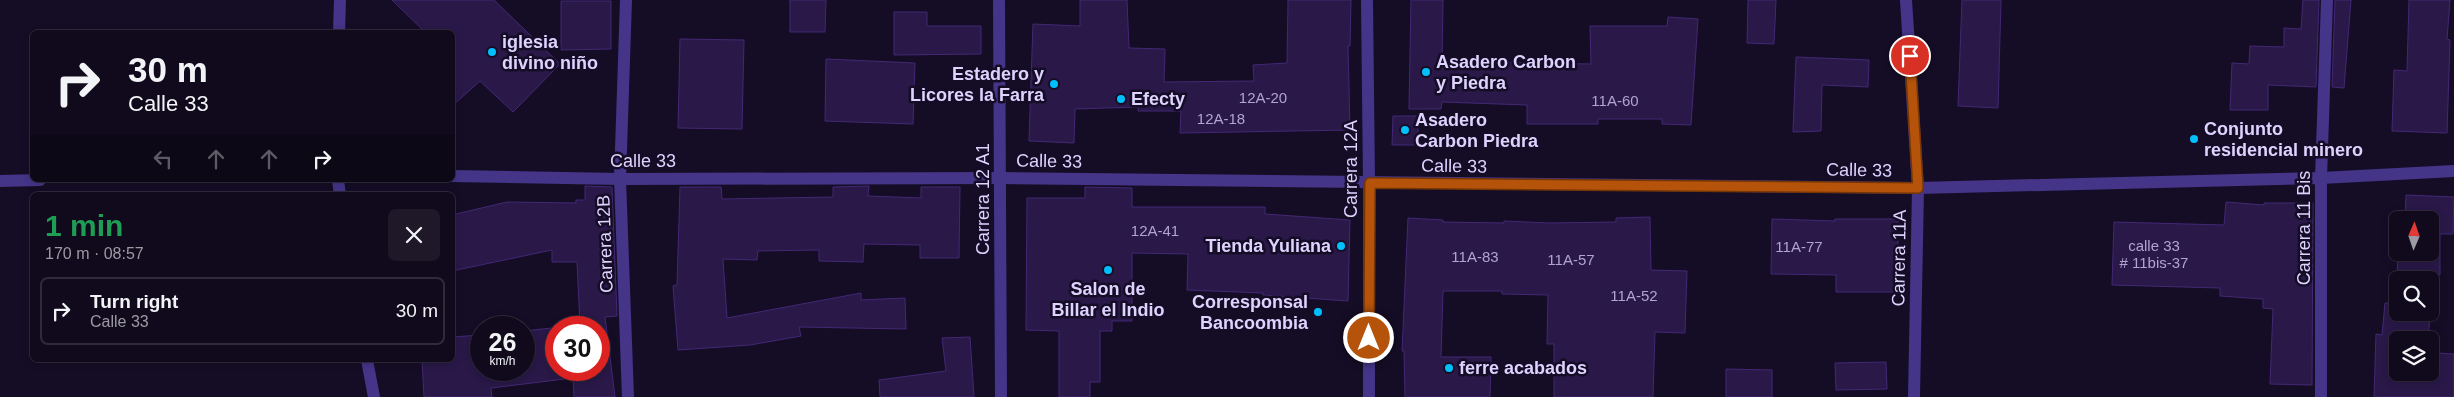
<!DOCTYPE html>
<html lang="en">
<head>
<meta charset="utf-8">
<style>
	:root { --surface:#100a1c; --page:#1e1829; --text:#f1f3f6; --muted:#9c9aa3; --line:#302b3b }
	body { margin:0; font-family:Helvetica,sans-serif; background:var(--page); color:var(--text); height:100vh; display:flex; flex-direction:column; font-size:19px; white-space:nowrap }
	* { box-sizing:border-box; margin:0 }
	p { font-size:16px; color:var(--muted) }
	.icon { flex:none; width:28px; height:28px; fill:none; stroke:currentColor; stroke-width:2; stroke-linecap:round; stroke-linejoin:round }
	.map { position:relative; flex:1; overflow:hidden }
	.drawer { position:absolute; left:30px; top:192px; width:425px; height:170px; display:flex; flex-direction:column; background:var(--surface); border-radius:8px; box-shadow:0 2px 8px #0003,0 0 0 1px var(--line) }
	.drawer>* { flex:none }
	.top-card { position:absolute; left:30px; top:30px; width:425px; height:152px; border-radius:8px; box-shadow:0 2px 8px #0003,0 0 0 1px var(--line); background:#100a1c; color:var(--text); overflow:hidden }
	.needle { width:32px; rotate:2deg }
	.buttons { position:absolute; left:2389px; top:211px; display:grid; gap:10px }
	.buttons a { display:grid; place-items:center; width:50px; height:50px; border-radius:8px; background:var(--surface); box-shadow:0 2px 8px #0003,0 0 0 1px var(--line); font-size:25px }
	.speed { position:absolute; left:470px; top:316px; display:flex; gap:10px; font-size:25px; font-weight:700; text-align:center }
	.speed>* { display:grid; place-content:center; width:65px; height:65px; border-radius:50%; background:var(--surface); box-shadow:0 2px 8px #0003,0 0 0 1px var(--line); line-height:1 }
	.speed small { font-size:12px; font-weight:400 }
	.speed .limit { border:8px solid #d22; background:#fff; color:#111 }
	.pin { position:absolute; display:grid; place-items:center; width:42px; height:42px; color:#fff; margin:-21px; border:2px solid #fff; border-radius:50%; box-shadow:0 1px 5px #0007 }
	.me { position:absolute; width:55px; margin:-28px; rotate:0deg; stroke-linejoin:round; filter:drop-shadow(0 0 4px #0008) }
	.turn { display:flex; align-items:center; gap:18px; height:105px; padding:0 15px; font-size:22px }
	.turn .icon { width:65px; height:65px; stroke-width:2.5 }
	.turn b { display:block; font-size:35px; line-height:42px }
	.lanes { display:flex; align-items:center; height:48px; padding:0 15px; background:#0003; justify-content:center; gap:25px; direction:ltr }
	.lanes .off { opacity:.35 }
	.round { display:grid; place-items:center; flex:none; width:52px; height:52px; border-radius:8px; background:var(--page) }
	.overview { display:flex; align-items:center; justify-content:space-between; height:85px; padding:0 15px }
	h1 { font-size:30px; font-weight:700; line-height:38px; color:#1e9e55 }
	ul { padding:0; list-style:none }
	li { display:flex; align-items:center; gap:15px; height:68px; margin:0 10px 8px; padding:0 5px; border:2px solid var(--line); border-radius:8px }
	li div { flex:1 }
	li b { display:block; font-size:19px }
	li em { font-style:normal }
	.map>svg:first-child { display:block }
	.building { fill:#291848; stroke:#432875; fill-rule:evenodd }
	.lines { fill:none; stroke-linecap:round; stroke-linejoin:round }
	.street { stroke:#443588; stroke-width:12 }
	.route-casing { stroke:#753606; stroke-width:12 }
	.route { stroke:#b45309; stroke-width:9 }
	.poi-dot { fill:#00bffd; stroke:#150d26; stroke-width:2 }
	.labels { text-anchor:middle; stroke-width:5; stroke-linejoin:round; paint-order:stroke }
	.number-label { font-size:15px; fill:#b1a4d1 }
	.poi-label { font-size:18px; font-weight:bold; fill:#ded2ff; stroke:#150d26; text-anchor:start }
	.street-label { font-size:18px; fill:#ded2ff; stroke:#150d26 }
</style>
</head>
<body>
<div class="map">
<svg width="2454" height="397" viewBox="0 0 2454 397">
	<rect width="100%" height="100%" fill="#150d26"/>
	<g class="building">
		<path d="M392,0H494L560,64L513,112L480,81L452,106V32H425Z"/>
		<path d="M790,0H826L825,32H790Z"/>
		<path d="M1080,0H1127L1129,48L1165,49L1164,82L1254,81L1253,65L1287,63L1288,0H1351L1350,46H1348L1350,130L1180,133L1181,111H1138V107L1075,109L1074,143L1029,141L1033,24L1080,26Z"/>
		<path d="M1411,0H1443L1442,61L1591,64L1590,26H1667L1668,17L1698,19L1691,125L1662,124V119H1598V124H1527V105L1442,102L1441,109H1409Z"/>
		<path d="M1748,0H1776L1774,44L1747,43Z"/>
		<path d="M1962,0H2001L1998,108L1958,106Z"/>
		<path d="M2303,0H2319L2316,87L2268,85V110H2230L2232,63L2249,64L2250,46L2284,47V28L2301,29Z"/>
		<path d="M2335,0H2351L2344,88L2332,87Z"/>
		<path d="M2409,0H2450L2447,39L2450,40L2447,133L2392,131L2394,70L2407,71Z"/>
		<path d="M561,1H611V49L561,50Z"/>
		<path d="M894,12H927V26H981V54L894,55Z"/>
		<path d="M680,39L744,40L742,129L678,128Z"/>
		<path d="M1796,57L1869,60L1868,87L1822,85L1821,131L1793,132Z"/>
		<path d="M826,59L915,63L913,124L825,121Z"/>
		<path d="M1393,116H1418V145H1392Z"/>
		<path d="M585,186L612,187L617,316L605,317L615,397H574L573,378L491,388L492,397H424L422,360H452V337L481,335V370H524V331L580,325L577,262H552V250L452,271V215L507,202L576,203V200H585ZM556,328H599V370H556Z"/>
		<path d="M869,186L868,196L921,198V187H960L959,258H920V245L864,244L863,262L819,261V250L758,251L757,260L723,259L727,318L861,293V300L905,298L906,329L799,327L801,336L750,345L678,350L673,286L677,285L680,187H721L722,199L833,197V187Z"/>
		<path d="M1085,187L1132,188V207H1265V214L1350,220L1348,301L1263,295V293L1187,290L1188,254L1132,253V321H1112V331H1100V382H1090V397H1059V331L1026,330L1027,198H1085Z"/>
		<path d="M2406,195L2454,197L2453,234H2440V275L2435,274L2428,336L2437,335V353L2454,354V397H2374L2376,334L2382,335L2385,303H2396L2398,252H2430V220H2405ZM2398,280H2430V312H2398ZM2398,340H2430V372H2398Z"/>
		<path d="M2226,202L2264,205V203H2313L2312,385L2270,384L2273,309L2263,308V299L2220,296V288L2112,285L2114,222L2224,225Z"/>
		<path d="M1650,217L1651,270L1687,271L1685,333L1655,332L1653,397H1554V344H1547L1548,295L1502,294V291H1443L1441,357H1491L1490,397H1405L1404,351H1402L1408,218L1443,220V222L1504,223V221L1549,223L1616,222V218Z"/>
		<path d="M1772,219L1835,221V219H1898V292H1836V275L1771,274Z"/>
		<path d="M970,337L974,397H880L879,380L946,371L942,338Z"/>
		<path d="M1886,362L1887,389L1836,390L1835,363Z"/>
		<path d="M1726,369L1772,370V397H1726Z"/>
	</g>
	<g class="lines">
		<g class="street">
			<path d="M626,0L620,179L628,397"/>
			<path d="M999,0L1001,397"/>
			<path d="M1367,0L1369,183V397"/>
			<path d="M1906,0L1918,188L1914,397"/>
			<path d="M339,32L340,0"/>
			<path d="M452,176L620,179L1000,178L1918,188L2321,178L2454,171"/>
			<path d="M338,180L340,195"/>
			<path d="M0,181L40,180"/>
			<path d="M367,360L374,397"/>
			<path d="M2321,397V178L2327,0"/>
		</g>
	</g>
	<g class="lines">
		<g class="route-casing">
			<path id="route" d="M1369,338L1370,183L1918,188L1910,56"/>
		</g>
		<use href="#route" class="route"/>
	</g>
	<g class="poi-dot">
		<circle cx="492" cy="52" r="5"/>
		<circle cx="1426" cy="72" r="5"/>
		<circle cx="1054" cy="84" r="5"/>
		<circle cx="1121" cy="99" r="5"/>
		<circle cx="1405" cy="130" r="5"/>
		<circle cx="2194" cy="139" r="5"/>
		<circle cx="1341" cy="246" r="5"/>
		<circle cx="1108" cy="270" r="5"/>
		<circle cx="1318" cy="312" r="5"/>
		<circle cx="1449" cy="368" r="5"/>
	</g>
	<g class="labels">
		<g class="number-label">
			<text x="1263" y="103">12A-20</text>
			<text x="1615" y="106">11A-60</text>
			<text x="1221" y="124">12A-18</text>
			<text x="1155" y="236">12A-41</text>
			<text x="2154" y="251">calle 33<tspan x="2154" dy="17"># 11bis-37</tspan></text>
			<text x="1799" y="252">11A-77</text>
			<text x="1475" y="262">11A-83</text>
			<text x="1571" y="265">11A-57</text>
			<text x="1634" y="301">11A-52</text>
		</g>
		<g class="poi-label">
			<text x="502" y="48">iglesia<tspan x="502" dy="21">divino niño</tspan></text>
			<text x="1436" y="68">Asadero Carbon<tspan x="1436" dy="21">y Piedra</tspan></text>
			<text x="1044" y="80" text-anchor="end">Estadero y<tspan x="1044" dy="21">Licores la Farra</tspan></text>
			<text x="1131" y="105">Efecty</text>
			<text x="1415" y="126">Asadero<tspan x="1415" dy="21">Carbon Piedra</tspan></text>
			<text x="2204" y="135">Conjunto<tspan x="2204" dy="21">residencial minero</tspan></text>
			<text x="1331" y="252" text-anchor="end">Tienda Yuliana</text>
			<text x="1108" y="295" text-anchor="middle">Salon de<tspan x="1108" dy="21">Billar el Indio</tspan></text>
			<text x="1308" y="308" text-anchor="end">Corresponsal<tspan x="1308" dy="21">Bancoombia</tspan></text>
			<text x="1459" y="374">ferre acabados</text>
		</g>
		<g class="street-label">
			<text x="643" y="167">Calle 33</text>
			<text transform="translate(1049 161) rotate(1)" y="6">Calle 33</text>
			<text transform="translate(1454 166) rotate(1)" y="6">Calle 33</text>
			<text transform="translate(1351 169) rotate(-90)" y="6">Carrera 12A</text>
			<text transform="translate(1859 170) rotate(1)" y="6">Calle 33</text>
			<text transform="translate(983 199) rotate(-90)" y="6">Carrera 12 A1</text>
			<text transform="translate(2304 228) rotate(-90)" y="6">Carrera 11 Bis</text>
			<text transform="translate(605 244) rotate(-92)" y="6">Carrera 12B</text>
			<text transform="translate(1899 258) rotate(-89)" y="6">Carrera 11A</text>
		</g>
	</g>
</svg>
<div class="buttons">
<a><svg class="needle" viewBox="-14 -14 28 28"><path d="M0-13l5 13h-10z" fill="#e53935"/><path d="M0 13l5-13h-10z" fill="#9c9aa3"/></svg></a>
<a><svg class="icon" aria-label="search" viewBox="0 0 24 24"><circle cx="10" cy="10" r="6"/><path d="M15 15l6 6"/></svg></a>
<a><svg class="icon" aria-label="layers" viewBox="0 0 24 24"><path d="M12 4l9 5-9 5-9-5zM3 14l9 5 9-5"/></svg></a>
</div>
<div class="speed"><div>26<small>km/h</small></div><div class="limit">30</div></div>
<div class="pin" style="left:1910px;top:56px;background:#d93025"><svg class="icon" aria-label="arrive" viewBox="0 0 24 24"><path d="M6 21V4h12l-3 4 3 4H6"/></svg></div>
<svg class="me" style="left:1369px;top:338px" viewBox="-20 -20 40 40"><circle r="17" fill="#b45309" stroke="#fff" stroke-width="3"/><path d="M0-11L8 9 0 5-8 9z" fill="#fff"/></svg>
<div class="top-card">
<div class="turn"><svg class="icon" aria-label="right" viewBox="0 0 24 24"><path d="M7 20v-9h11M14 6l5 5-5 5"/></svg><div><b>30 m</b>Calle 33</div></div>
<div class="lanes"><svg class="icon off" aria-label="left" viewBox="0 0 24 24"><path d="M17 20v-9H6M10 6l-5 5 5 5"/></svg><svg class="icon off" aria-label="ahead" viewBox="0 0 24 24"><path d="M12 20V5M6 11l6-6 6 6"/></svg><svg class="icon off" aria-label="ahead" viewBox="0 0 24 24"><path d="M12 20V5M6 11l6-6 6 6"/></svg><svg class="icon" aria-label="right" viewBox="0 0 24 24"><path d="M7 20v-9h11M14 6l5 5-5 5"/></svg></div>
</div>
<section class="drawer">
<div class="overview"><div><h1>1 min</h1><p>170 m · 08:57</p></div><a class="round"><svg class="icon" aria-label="close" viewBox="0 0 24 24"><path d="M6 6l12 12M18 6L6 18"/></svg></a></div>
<ul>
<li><svg class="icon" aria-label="right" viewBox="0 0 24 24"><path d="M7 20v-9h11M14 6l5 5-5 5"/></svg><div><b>Turn right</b><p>Calle 33</p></div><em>30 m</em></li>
</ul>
</section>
</div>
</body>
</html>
